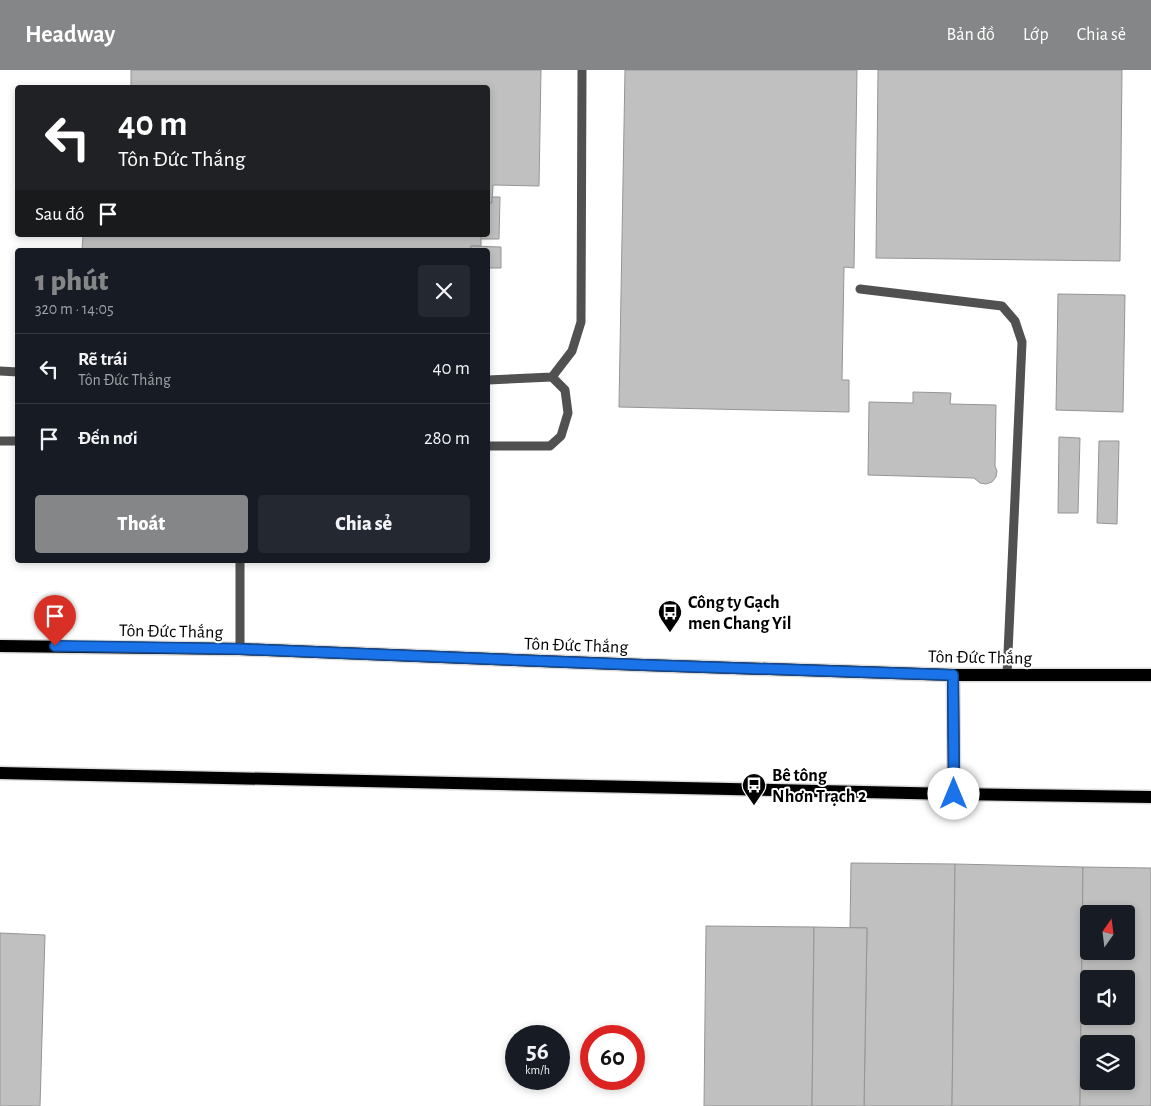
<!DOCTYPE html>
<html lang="vi">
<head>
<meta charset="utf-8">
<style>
	:root { --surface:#171b24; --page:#242831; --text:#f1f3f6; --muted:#9ea1a6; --line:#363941; --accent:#858687 }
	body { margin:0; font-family:"Alegreya Sans",sans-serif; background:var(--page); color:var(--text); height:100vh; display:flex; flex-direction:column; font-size:19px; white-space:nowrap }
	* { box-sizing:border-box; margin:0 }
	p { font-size:16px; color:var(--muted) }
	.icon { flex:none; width:28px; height:28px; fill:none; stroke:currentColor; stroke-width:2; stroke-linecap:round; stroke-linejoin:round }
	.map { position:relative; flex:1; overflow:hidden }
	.side { position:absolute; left:15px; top:178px; width:475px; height:315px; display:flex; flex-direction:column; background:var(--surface); border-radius:5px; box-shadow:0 2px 8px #0003 }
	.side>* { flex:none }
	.top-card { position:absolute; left:15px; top:15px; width:475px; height:152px; border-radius:5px; box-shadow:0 2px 8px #0003; background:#202124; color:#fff; overflow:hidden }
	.needle { width:32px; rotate:14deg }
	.tools { position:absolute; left:1080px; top:835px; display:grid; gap:10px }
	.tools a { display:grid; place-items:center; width:55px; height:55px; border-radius:5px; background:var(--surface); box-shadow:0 2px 8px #0003; font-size:25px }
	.speed { position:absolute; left:505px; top:955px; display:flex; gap:10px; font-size:25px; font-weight:700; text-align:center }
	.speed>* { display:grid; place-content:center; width:65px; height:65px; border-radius:50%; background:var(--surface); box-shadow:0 2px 8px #0003; line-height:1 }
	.speed small { font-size:12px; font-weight:400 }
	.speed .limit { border:8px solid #d22; background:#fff; color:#111 }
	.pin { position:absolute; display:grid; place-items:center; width:42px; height:42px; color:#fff; margin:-51px -21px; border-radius:50% 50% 50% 0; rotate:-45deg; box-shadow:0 0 5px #0007 }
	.pin .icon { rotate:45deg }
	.me { position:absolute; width:55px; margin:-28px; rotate:0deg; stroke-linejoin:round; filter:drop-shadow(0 0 4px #0008) }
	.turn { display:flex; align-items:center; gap:18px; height:105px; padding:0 20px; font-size:22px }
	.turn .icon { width:65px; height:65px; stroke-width:2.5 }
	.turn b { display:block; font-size:35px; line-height:42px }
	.then { display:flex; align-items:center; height:48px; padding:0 20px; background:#0003; gap:10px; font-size:19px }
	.round { display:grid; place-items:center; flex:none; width:52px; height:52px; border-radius:5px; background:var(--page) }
	.head { display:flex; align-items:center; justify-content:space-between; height:85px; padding:0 20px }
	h1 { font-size:30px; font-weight:800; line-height:38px; color:var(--accent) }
	.action { display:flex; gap:10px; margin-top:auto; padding:10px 20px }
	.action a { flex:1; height:58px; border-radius:5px; background:var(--accent); color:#fff; font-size:20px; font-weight:800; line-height:58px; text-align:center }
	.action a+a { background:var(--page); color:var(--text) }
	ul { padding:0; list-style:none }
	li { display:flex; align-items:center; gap:15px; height:70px; padding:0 20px; border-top:1px solid var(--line) }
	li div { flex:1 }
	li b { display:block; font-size:19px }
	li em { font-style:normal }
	header { display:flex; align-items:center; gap:30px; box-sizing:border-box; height:70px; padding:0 25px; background:var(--accent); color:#fff }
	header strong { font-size:24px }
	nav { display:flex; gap:28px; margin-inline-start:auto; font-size:18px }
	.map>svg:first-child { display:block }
	.building { fill:#c0c0c0; stroke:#959595; fill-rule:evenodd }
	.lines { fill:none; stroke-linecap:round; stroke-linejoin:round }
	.primary-casing { stroke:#dbdbdb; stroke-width:15 }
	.lane { stroke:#515151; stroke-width:9 }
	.primary { stroke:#000; stroke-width:12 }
	.route-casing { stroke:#114b97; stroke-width:12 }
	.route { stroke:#1a73e8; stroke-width:9 }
	.labels { text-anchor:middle; stroke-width:4; stroke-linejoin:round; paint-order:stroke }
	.poi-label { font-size:18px; font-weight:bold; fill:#000; stroke:#fff; text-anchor:start }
	.street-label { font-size:18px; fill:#000; stroke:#fff }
</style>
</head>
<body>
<header>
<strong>Headway</strong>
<nav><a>Bản đồ</a><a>Lớp</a><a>Chia sẻ</a></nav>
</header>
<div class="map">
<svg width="1151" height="1036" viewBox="0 0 1151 1036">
	<rect width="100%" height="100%" fill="#fff"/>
	<g class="building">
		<path d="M131,0H541L539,116L493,115L492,133H488V18H131Z"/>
		<path d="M625,0H857L854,198L844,197L842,310H849V342L619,337Z"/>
		<path d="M878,0H1122L1120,191L876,188Z"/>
		<path d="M492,127H500L499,169H481V165H488V133H492Z"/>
		<path d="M83,165H481V176H471V180H82Z"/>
		<path d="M471,176L501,177V198H488V205V180H471Z"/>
		<path d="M1058,224L1125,225L1123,342L1056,340Z"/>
		<path d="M913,322L951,323L950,334L996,335L995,396L997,401L996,407L992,412L986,414L980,413L974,408L868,405L869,332L913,333Z"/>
		<path d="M1059,367L1080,368L1078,443H1058Z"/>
		<path d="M1099,371H1119L1117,454L1097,453Z"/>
		<path d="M851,793L955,794L952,1036H864L867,858H850Z"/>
		<path d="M955,794L1083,797L1080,1036H952Z"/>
		<path d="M1083,797L1151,798V1036H1080ZM1089,844H1126V881H1089ZM1089,909H1126V946H1089ZM1089,974H1126V1011H1089Z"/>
		<path d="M706,856L814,857L812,1036H704Z"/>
		<path d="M814,857L867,858L864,1036H812Z"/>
		<path d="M0,863L45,865L40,1036H0Z"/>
	</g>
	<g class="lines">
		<g class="primary-casing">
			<g id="primary">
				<path d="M0,576L240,579L643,595L953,605H1151"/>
				<path d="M953,605L954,724"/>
				<path d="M0,703L954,724L1151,727"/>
			</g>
		</g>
		<g class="lane">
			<path d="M860,219L1002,236L1015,251L1022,272L1007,605"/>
			<path d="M0,301L18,302"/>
			<path d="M488,310L552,307L572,281L581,252L582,0"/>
			<path d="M0,371H18"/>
			<path d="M488,376H550L561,366L568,343L565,320L552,307"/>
			<path d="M240,579V490"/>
		</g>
		<use href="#primary" class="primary"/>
	</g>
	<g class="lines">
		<g class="route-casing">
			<path id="route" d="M55,576L240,579L643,595L953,605L954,724"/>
		</g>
		<use href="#route" class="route"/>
	</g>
	<defs>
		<g id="bus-pin" transform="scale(1.25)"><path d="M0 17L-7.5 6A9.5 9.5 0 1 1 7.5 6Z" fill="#000" stroke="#fff"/><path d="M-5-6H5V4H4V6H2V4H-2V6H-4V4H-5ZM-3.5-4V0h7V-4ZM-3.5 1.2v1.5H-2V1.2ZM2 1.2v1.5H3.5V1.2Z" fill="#fff"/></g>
	</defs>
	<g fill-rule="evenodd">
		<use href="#bus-pin" x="670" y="542"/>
		<use href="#bus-pin" x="754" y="715"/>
	</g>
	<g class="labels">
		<g class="poi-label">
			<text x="688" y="538">Công ty Gạch<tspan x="688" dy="21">men Chang Yil</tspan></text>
			<text x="772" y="711">Bê tông<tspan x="772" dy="21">Nhơn Trạch 2</tspan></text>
		</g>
		<g class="street-label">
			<text transform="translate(171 561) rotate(1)" y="6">Tôn Đức Thắng</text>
			<text transform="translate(576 575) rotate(2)" y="6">Tôn Đức Thắng</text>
			<text transform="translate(980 587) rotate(1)" y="6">Tôn Đức Thắng</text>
		</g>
	</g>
</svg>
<div class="tools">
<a><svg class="needle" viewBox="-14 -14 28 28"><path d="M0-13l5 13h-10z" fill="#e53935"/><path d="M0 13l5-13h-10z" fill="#9ea1a6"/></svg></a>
<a><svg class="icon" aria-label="sound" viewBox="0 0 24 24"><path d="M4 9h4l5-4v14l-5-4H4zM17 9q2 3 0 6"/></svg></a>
<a><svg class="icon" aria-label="layers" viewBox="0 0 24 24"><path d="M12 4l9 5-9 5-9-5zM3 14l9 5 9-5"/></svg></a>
</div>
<div class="speed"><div>56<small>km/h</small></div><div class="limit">60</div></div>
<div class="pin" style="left:55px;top:576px;background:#d93025"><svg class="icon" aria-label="arrive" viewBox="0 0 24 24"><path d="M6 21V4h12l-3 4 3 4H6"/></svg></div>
<svg class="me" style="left:954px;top:724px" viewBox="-20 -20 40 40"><circle r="19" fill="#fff"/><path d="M0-13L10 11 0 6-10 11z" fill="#1a73e8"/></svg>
<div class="top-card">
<div class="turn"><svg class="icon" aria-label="left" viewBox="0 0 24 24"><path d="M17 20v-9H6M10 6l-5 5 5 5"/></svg><div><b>40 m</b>Tôn Đức Thắng</div></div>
<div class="then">Sau đó<svg class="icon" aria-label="arrive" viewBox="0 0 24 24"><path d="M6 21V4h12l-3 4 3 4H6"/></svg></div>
</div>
<section class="side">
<div class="head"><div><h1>1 phút</h1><p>320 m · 14:05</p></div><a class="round"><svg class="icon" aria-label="close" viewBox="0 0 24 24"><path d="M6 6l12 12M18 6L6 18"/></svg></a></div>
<ul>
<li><svg class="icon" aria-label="left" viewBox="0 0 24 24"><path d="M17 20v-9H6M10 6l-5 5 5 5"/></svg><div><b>Rẽ trái</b><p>Tôn Đức Thắng</p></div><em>40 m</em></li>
<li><svg class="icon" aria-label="arrive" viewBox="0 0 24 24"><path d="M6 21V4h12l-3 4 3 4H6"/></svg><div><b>Đến nơi</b></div><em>280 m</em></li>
</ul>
<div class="action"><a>Thoát</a><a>Chia sẻ</a></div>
</section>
</div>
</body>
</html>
